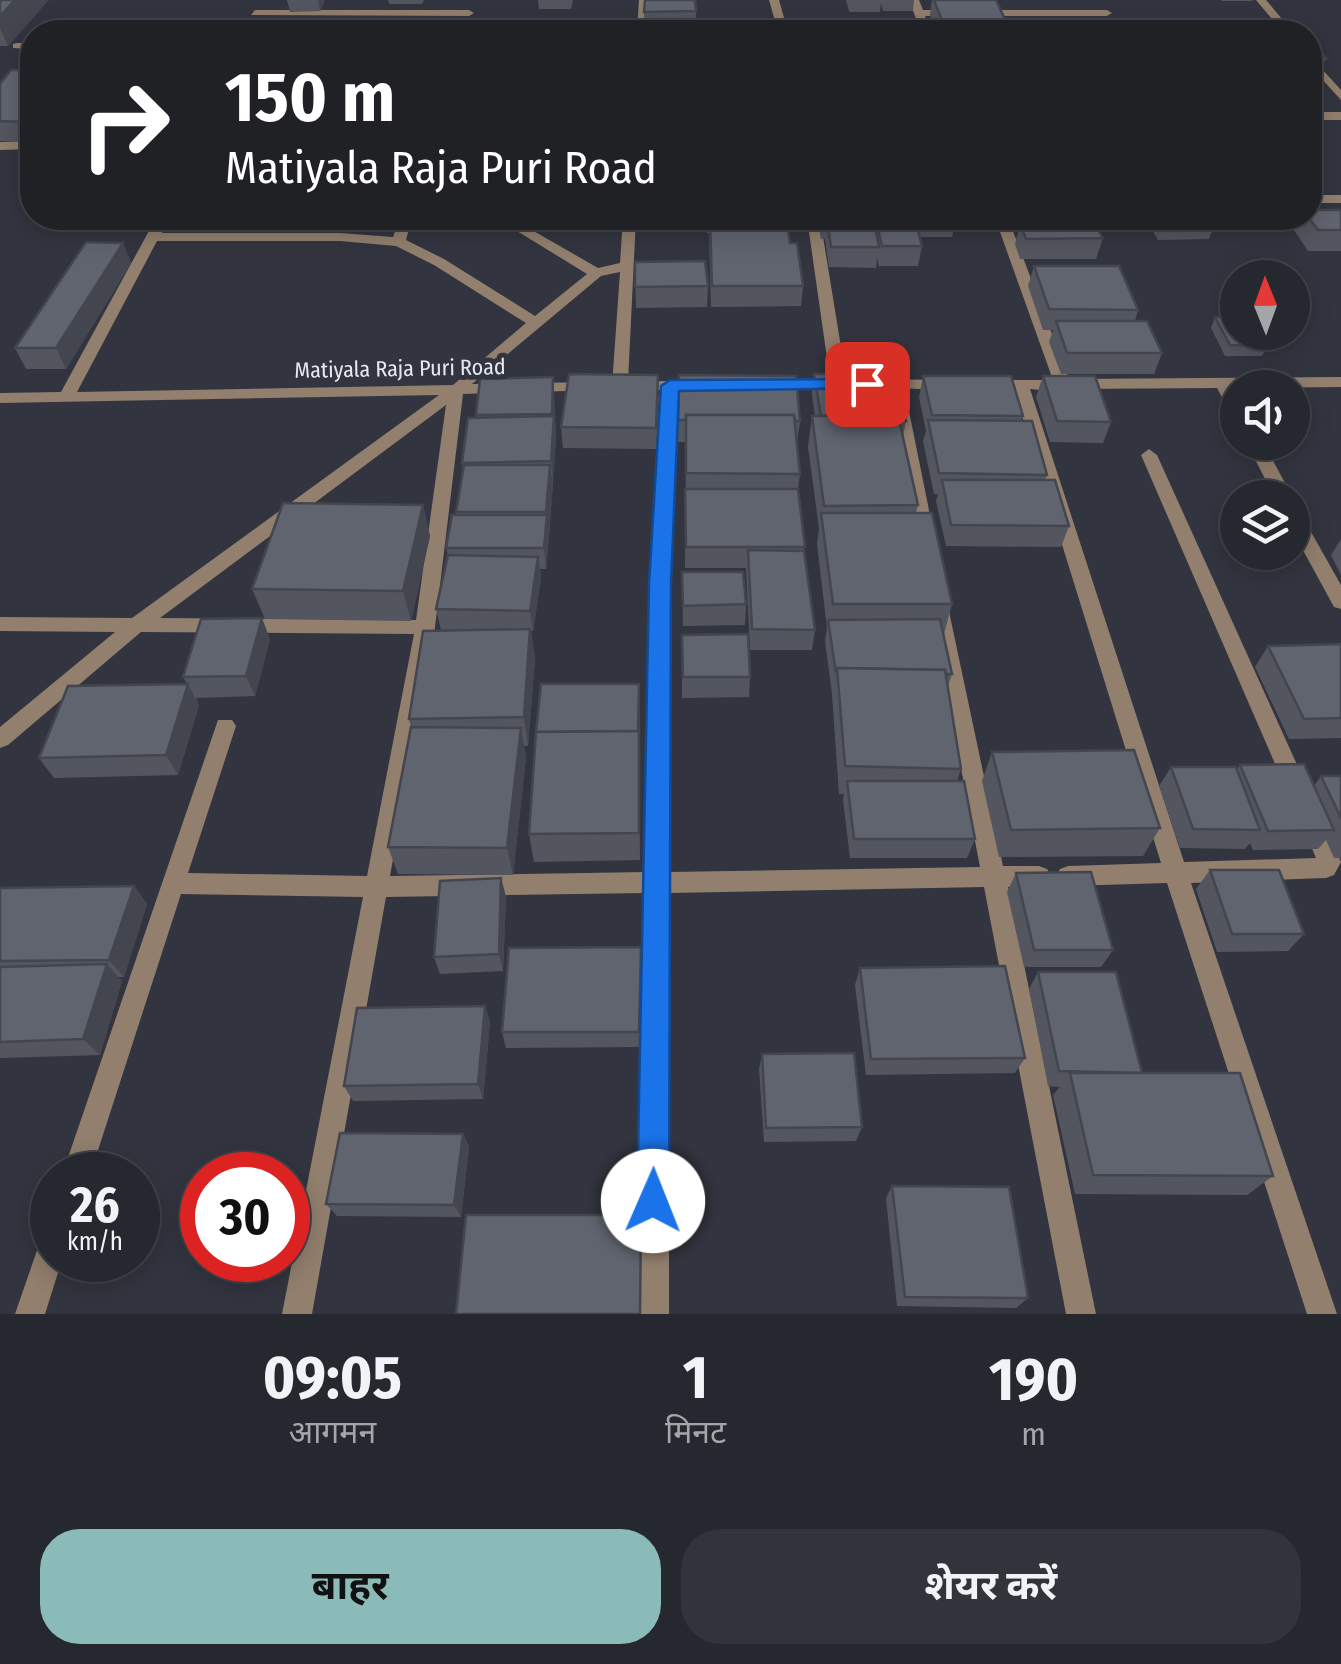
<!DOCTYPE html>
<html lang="hi">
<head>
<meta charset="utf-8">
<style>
	:root { --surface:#26282f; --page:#32343b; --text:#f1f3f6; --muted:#a4a6aa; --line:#42444b; --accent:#8bbbb9 }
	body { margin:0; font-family:"Fira Sans Condensed","Noto Sans Devanagari",sans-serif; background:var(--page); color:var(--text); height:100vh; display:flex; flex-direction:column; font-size:38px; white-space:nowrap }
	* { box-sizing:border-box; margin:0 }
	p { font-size:32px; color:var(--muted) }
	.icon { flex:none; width:55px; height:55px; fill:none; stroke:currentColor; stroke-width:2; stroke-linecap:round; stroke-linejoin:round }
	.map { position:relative; height:1314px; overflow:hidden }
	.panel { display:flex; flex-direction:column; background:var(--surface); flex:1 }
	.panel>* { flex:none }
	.banner { position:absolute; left:20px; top:20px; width:1302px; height:210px; border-radius:40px; box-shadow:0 5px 25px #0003,0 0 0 2px var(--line); background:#202124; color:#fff; overflow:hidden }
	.needle { width:65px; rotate:359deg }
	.buttons { position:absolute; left:1220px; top:260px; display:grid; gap:20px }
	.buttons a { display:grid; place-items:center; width:90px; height:90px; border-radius:50%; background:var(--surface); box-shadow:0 5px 25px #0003,0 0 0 2px var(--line); font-size:50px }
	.speed { position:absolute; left:30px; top:1152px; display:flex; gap:20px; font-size:50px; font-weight:700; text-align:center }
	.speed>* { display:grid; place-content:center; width:130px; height:130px; border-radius:50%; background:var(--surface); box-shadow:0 5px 25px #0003,0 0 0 2px var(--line); line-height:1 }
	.speed small { font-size:25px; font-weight:400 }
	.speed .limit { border:15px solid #d22; background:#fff; color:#111 }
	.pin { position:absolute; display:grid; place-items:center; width:85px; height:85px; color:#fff; margin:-42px; border-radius:20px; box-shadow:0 5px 15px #0006 }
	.me { position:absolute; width:110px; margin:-55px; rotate:1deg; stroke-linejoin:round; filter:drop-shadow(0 0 8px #0008) }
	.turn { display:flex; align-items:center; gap:35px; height:210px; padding:0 40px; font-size:45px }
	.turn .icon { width:130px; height:130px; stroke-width:2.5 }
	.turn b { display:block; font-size:70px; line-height:85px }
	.eta { display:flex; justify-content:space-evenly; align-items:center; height:170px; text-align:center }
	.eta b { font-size:60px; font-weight:700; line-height:70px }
	.cta { display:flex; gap:20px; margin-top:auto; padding:20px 40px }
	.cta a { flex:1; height:115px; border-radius:40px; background:var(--accent); color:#111; font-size:40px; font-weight:700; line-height:115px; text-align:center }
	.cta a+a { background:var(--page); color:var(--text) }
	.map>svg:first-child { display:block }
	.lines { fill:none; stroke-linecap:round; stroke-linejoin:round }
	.street { fill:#927f6e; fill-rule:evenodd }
	.wall { fill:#53565f }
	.shaded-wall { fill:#43464e }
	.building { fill:#60646f; stroke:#43464e; stroke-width:2.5 }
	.route { fill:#1a73e8; stroke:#114b97; stroke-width:2.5 }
	.labels { text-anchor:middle; stroke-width:10; stroke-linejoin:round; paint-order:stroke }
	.far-street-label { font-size:22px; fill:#e5e8ee; stroke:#32353f }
</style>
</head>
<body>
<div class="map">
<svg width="1341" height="1314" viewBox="0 0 1341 1314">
	<rect width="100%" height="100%" fill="#32353f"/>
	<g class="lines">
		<g class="street">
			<path d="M639,0H649L647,32H637Z"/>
			<path d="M769,0H779L788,32H778Z"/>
			<path d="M909,0H919L923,10H1107L1112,13L1107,16H925L931,32H921Z"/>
			<path d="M1256,0H1266L1293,32H1283Z"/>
			<path d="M255,10H469L474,13L469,16L251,15Z"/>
			<path d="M17,43H32V49L13,48V44Z"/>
			<path d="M1310,56L1341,90V100L1310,66Z"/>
			<rect x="1310" y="112" width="31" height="8"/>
			<path d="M32,141V149L0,150V142Z"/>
			<rect x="1310" y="195" width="31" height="8"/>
			<path d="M156,218H170L162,233H340L393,237L400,218H412L406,240L444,259L535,316L587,274L496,218H511L598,268L620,263L623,218H636L628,382L703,380L711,385L703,390H678L669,584V872L980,867L930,607L940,600L947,602L1003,866H1039L1047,869L1051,876L1047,883L1008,887L1096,1314H1066L984,887L669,893V1314H639L646,893L386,897L312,1314H282L363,897L181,894L90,1175H62L218,720H232L236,726L188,873L367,876L414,634L141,632L8,745L0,748V727L115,632L0,631V617L132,618L439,395L0,403V393L61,392ZM157,241H340L396,246L434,265L526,323L453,385L77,392ZM620,272L612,386L620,391L662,390L651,584L646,872L390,876L435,627L463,394L599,390V384L593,382L472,384L601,276ZM446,405L416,620L160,618Z"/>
			<path d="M807,218H820L847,384L839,389L772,390L764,385L766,382L830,379Z"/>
			<path d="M995,218H1008L1069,379L1341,377V387L1233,388L1238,397V417L1232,416L1217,388L1071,389L1064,392L1030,389L1184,862L1316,858L1300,820L1303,813L1311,810L1319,813L1341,862L1334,875L1326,878L1191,883L1337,1314H1307L1167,883L1068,886L1060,883L1056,876L1060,869L1068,866L1161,863L1014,390H987L979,385L987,380H1053Z"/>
			<path d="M872,379L948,380L956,385L948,390L866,387L864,384Z"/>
			<path d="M900,401L908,406L935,540L926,546L917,540L892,406Z"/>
			<path d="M1246,442H1263L1293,498L1292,499L1275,498Z"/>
			<path d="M1149,449L1157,455L1308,789L1305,796L1297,798L1289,796L1286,789L1141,455Z"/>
			<path d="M1292,507L1298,509L1341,585V609L1334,607L1292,530Z"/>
			<path d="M52,1232V1260H62L45,1314H15L42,1236Z"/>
		</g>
	</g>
	<g class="wall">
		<path d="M0,0L44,5L8,46H0Z"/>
		<path d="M287,0H325L320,11L290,12Z"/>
		<path d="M388,0H424L422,4H389Z"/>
		<path d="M538,0H573L571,9H539Z"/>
		<path d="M846,0H914L913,11H883L881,3L880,12H849Z"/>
		<path d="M932,0H996L1007,24L1005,32H936L930,15Z"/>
		<path d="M1221,0H1253L1252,1H1222Z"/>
		<path d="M696,11V29L644,30V12Z"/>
		<path d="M1310,45L1326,58L1318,76H1310Z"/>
		<path d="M32,70V141H0V84Z"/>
		<path d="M1310,82L1319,92L1311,111H1310Z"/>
		<path d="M1341,210V251H1308L1294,230L1300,218H1310Z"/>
		<path d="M706,218H786L790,243L803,286L801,306L711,307L709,233H707Z"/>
		<path d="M817,218H956L952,237H920L922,246L918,266H879L877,258L876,268L829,267L825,239H821Z"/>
		<path d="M1082,218H1217L1209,239L1158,240L1146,219L1143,229H1098L1103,238L1096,259H1020L1015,244L1020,224H1085Z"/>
		<path d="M123,243L131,263L66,369H26L15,348Z"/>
		<path d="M635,262L708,286L707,307L636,308Z"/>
		<path d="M1034,266L1138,310L1135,321L1162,353L1154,374H1061L1049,342L1053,330H1043L1028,286Z"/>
		<path d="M1215,317L1267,346L1262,356H1225L1211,328Z"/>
		<path d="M814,374L906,421L903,437L918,505L916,513L952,604L944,634L952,674L948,686L961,769L957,781L975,839L967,858H850L843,800L844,794H839L832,694L825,641L827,628L817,544L819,528L808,447L812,416H815L812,395Z"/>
		<path d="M679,375L800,421L797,443L800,474L798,490L804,551L815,630L812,650H750L746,568H685L686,442H678Z"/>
		<path d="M923,376L1023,416L1021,421L1047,475L1045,480L1069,526L1061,547L946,546L936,501L938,494H934L923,441L926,431L919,397Z"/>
		<path d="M1043,376L1111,422L1103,443L1050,442L1036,397Z"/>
		<path d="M553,377L556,437L549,536L546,569H540L541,578L533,631H531L535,659L528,746H524L526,757L513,875L398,874L388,847L411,727L409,719L441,630L436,609L448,555L446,548L456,515L463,468L462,463L476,415Z"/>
		<path d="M659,396L656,449L563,448L561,427Z"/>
		<path d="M423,505L430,536L411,621L265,619L252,589Z"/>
		<path d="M1341,539V575L1331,555Z"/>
		<path d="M682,572L746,604L745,625L683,626Z"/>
		<path d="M682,635L750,677L749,697L682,698Z"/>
		<path d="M270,639L255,696L196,698L199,705L178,775L54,778L39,758L187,684L183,677Z"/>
		<path d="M1341,644V738L1289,739L1255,667L1268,646Z"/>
		<path d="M640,704V860L534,862L529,834Z"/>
		<path d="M992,752L1160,828L1143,856L999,857L982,781Z"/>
		<path d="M1240,765L1314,786L1321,776H1341V858H1334L1326,840L1318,849L1253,850L1250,843L1245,849L1180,848L1159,786L1171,767L1237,769Z"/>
		<path d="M1210,870L1304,934L1288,951L1217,952L1196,889Z"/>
		<path d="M1016,873L1113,950L1101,967H1024L1007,892Z"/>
		<path d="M501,878L506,897L503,971L440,974L434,957Z"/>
		<path d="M134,886L147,904L124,977H118L122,981L100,1055L0,1058V888Z"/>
		<path d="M641,947L640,1047L506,1048L502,1032Z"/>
		<path d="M860,968L1025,1058L1015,1073L866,1075L855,985Z"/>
		<path d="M1038,972L1142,1073L1273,1176L1247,1195L1075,1194L1053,1095L1060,1087L1048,1086L1029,989Z"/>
		<path d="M485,1006L490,1022L483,1099L353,1101L344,1086Z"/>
		<path d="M762,1054L862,1127L856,1141L764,1142L759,1069Z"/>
		<path d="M463,1134L469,1147L461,1217L337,1216L326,1204Z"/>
		<path d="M892,1186L1028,1298L1016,1308L897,1306L886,1198Z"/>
	</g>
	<g class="shaded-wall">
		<path d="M15,0H49L8,46L0,28V16Z"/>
		<path d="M318,0H325L320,11Z"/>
		<path d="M32,115V133L27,122Z"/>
		<path d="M123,243L131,263L66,369L56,348Z"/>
		<path d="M553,377L556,437L553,482L551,461Z"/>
		<path d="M550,465L553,486L546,569L544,548Z"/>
		<path d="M423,505L430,536L411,621L403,591Z"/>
		<path d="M538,557L541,578L533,631L530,611Z"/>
		<path d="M262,618L270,639L255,696L246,676Z"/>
		<path d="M530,629L535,659L528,746L524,717Z"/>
		<path d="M188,684L199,705L178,775L166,755Z"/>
		<path d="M639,684L640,704V860L638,737Z"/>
		<path d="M521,728L526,757L513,875L507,848Z"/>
		<path d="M501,878L506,897L503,971L499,954Z"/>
		<path d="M134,886L147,904L124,977L109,960Z"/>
		<path d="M641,947L642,965L640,1047L639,1032Z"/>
		<path d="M107,964L122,981L100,1055L83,1039Z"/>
		<path d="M485,1006L490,1022L483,1099L478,1084Z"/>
		<path d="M463,1134L469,1147L461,1217L454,1205Z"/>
	</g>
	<g class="building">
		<path d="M0,0H15L0,16Z"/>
		<path d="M645,0H695L696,11L644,12Z"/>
		<path d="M934,0H996L1007,24L943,23Z"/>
		<path d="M463,25H489L487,32H461Z"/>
		<path d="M1310,45H1313L1326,58H1310Z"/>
		<path d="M11,70H32V115L27,122L0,121V84Z"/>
		<path d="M1310,82L1319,92H1310Z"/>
		<path d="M1310,210H1341V230H1318L1309,218H1310Z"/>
		<path d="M710,218H786L790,243H797L803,286H712Z"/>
		<path d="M884,218H920V219H915L922,246H882L876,220H885Z"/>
		<path d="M827,220H874L879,247H831Z"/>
		<path d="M1020,224H1095L1103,238L1026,239Z"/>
		<path d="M86,242L123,243L56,348H15Z"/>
		<path d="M705,261L708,286L635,287V262Z"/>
		<path d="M1034,266H1119L1138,310L1049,309Z"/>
		<path d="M1215,317H1238V332H1260L1267,346L1230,345Z"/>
		<path d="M1056,321H1147L1162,353H1067Z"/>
		<path d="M894,373L906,421H900L898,415L821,416L814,374Z"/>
		<path d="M569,374L658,375L656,428L561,427Z"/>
		<path d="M679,375L796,376L800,421H795L794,415H686V420H678Z"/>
		<path d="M923,376H1011L1023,416L932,415Z"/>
		<path d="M1043,376H1095L1111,422L1057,421Z"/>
		<path d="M553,377L552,414L476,415L480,379Z"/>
		<path d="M686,415H794L800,474L686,473Z"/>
		<path d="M898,415L918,505L824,506L812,416Z"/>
		<path d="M554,416L551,461L462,463L468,418Z"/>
		<path d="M928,420L1032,421L1047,475L939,473Z"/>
		<path d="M464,465H550L546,512H456Z"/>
		<path d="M942,480H1055L1069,526L951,525Z"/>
		<path d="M685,489H798L805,547H686Z"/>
		<path d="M283,503L423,505L403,591L252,589Z"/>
		<path d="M821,513H932L952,604H833Z"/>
		<path d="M452,515H547L544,548H446Z"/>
		<path d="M748,550L804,551L815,630L752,629Z"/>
		<path d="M448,555L538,557L530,611L436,609Z"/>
		<path d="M682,572H743L746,604L683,606Z"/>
		<path d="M262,618L246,676L183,677L201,619Z"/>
		<path d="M940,619L952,674H946L945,670L837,668L836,673L828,620Z"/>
		<path d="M530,629L524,717L409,719L423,631Z"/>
		<path d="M748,634L750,677H683L682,635Z"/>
		<path d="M1341,644V718L1304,719L1268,646Z"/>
		<path d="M837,668L945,670L961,769L845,766Z"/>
		<path d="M188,684L166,755L39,758L68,686Z"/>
		<path d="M541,684H639L638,731L536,732Z"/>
		<path d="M411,727L521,728L507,848L388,847Z"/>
		<path d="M639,731V833L529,834L536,732Z"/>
		<path d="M1134,750L1160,828L1011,830L992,752Z"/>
		<path d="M1304,764L1334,830L1268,831L1240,765Z"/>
		<path d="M1171,767H1236L1260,830L1193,829Z"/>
		<path d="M1321,776H1341V818Z"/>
		<path d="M847,781H964L975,839H854Z"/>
		<path d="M1210,870H1279L1304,934H1232Z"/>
		<path d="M1091,872L1113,950H1034L1016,873Z"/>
		<path d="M501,878L499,954L434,957L440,881Z"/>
		<path d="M134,886L109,960L0,961V888Z"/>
		<path d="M641,947L639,1032H502L509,948Z"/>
		<path d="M107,964L83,1039L0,1042V967Z"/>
		<path d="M1005,966L1025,1058L871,1059L860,968Z"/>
		<path d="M1038,972H1116L1142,1073L1059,1071Z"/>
		<path d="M485,1006L478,1084L344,1086L357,1008Z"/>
		<path d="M854,1053L862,1127L766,1128L762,1054Z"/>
		<path d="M1070,1073H1240L1273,1176L1093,1175Z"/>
		<path d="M340,1133L463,1134L454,1205L326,1204Z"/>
		<path d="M892,1186L1009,1187L1028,1298L905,1297Z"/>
		<path d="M466,1215H641L640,1314H456Z"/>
	</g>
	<path class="route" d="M867,379L876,384L873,388L679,391L671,584L669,1201L665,1212L653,1217L642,1212L637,1201L649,584L661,386L670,380Z"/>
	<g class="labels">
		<g class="far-street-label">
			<text transform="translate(400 368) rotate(-1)" y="8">Matiyala Raja Puri Road</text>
		</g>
	</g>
</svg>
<div class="buttons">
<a><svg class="needle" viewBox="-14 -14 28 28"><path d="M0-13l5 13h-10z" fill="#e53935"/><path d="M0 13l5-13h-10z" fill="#a4a6aa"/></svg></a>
<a><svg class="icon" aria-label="sound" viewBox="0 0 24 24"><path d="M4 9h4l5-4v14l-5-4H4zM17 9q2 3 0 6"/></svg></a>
<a><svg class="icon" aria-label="layers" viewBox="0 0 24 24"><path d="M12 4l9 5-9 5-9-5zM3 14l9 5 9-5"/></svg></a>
</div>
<div class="speed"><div>26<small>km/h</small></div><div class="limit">30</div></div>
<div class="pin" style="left:867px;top:384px;background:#d93025"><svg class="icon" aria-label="arrive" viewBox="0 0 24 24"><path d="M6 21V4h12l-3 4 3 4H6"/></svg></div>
<svg class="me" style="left:653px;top:1201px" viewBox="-20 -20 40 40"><circle r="19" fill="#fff"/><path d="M0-13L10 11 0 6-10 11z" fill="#1a73e8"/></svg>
<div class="banner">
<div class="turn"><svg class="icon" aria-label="right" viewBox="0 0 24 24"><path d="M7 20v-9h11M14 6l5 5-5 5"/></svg><div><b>150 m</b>Matiyala Raja Puri Road</div></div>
</div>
</div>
<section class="panel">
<div class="eta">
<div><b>09:05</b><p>आगमन</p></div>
<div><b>1</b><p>मिनट</p></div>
<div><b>190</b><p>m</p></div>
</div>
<div class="cta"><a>बाहर</a><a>शेयर करें</a></div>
</section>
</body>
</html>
